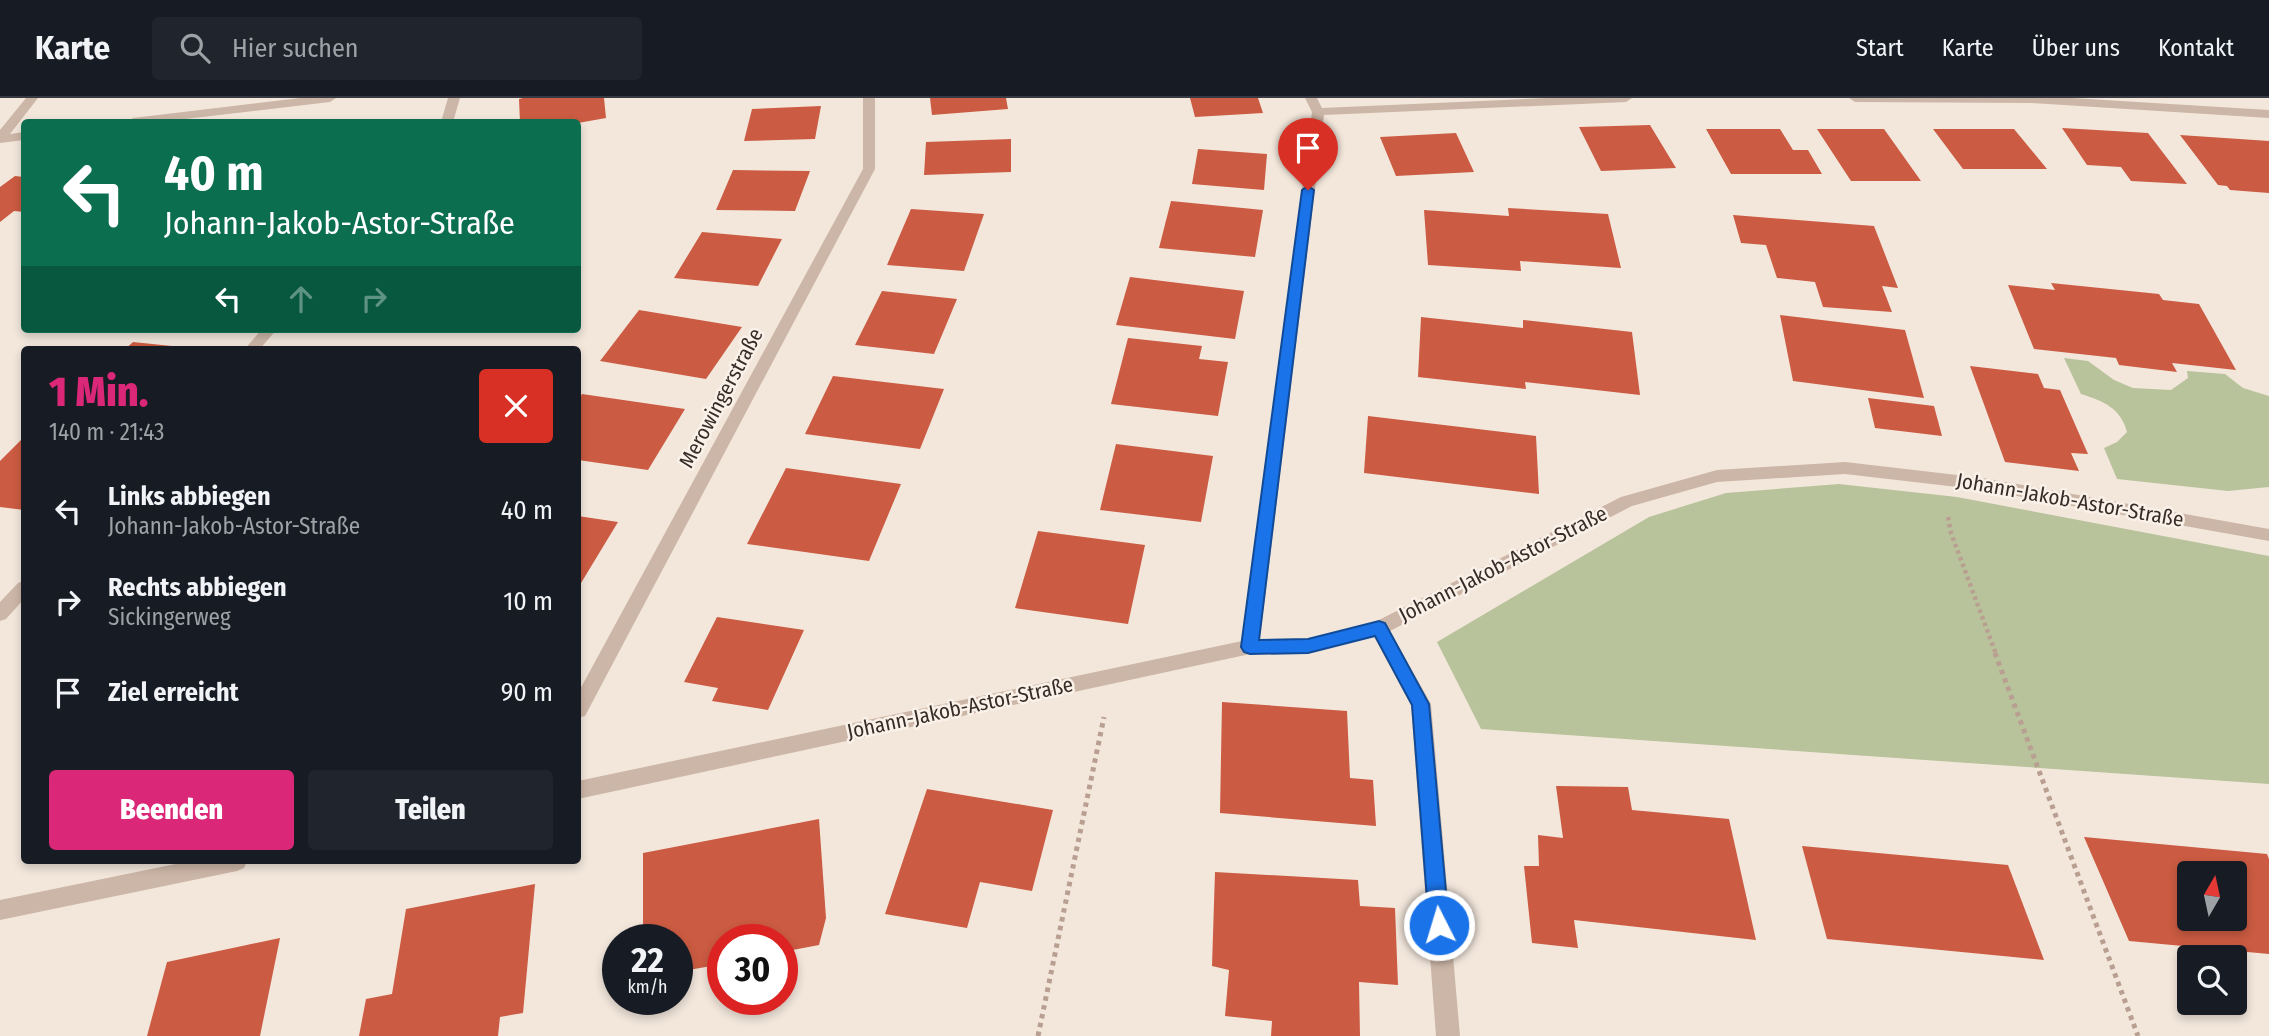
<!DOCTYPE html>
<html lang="de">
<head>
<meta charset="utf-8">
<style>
	:root { --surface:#171b24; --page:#20242c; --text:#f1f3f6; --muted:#9ea1a6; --line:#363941; --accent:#db2777 }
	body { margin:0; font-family:"Fira Sans Condensed",sans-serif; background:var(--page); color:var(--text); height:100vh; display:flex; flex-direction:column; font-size:26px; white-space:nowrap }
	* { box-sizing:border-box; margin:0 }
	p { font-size:23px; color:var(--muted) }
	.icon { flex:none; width:38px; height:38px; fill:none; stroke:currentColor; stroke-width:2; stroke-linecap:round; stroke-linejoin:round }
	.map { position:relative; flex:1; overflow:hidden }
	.sheet { position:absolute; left:21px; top:248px; width:560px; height:518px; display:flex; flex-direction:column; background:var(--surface); border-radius:7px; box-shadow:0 4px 10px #0003 }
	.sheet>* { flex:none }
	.top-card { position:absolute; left:21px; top:21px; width:560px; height:214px; border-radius:7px; box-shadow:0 4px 10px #0003; background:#0b6e4f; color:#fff; overflow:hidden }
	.needle { width:46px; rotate:9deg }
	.fabs { position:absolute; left:2177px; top:763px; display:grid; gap:14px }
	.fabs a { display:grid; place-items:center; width:70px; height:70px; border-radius:7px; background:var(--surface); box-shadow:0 4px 10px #0003; font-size:35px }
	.speed { position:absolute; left:602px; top:826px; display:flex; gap:14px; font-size:35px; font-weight:700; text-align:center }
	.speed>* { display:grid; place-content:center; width:91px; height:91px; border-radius:50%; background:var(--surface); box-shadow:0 4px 10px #0003; line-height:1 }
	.speed small { font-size:18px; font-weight:400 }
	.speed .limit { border:10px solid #d22; background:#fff; color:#111 }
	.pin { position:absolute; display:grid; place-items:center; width:60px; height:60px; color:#fff; margin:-72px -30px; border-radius:50% 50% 50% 0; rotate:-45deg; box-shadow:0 0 7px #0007 }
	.pin .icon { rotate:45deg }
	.me { position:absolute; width:77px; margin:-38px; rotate:355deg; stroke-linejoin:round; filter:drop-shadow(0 0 5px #0008) }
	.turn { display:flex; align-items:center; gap:24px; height:147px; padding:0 28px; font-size:32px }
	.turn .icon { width:91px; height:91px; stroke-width:2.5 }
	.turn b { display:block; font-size:49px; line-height:60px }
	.lanes { display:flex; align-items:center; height:66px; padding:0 28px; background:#0003; justify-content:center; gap:35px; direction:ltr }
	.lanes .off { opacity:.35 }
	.round { display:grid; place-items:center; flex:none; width:74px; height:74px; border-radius:7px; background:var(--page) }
	.headline { display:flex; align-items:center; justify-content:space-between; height:119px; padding:0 28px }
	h1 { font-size:42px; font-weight:800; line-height:52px; color:var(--accent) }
	.cta { display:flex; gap:14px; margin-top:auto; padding:14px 28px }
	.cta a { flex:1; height:80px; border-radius:7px; background:var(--accent); color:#fff; font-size:28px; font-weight:800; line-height:80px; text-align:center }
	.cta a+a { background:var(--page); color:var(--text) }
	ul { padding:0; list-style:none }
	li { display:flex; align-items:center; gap:21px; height:91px; padding:0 28px }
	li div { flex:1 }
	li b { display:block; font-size:26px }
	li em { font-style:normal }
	header { display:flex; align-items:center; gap:42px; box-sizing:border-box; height:98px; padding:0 35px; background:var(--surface); border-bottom:2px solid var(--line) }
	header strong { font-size:33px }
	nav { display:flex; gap:38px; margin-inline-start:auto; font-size:24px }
	.search { width:490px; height:63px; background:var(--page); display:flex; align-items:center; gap:18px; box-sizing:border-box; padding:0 24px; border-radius:7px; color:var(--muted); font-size:26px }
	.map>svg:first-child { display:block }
	.green { fill:#b8c39b }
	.building { fill:#cb5b42; fill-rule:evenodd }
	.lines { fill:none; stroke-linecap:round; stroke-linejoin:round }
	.path-far1 { stroke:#b89f91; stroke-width:4.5; stroke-dasharray:3.5 3.5; stroke-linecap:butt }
	.path { stroke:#b89f91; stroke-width:5; stroke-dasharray:4.5 4.5; stroke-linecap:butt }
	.minor { fill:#ccb6a7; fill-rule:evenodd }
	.route { fill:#1a73e8; stroke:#114b97; stroke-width:2 }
	.labels { text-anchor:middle; stroke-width:5; stroke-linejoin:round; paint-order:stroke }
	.street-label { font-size:21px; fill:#382c28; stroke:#faf1e8 }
</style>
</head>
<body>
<header>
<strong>Karte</strong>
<div class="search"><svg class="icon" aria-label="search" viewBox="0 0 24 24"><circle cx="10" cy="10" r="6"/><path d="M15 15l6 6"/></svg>Hier suchen</div>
<nav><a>Start</a><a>Karte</a><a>Über uns</a><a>Kontakt</a></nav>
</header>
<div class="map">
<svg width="2269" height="938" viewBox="0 0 2269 938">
	<rect width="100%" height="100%" fill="#f3e7dc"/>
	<g class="green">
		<path d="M2064,260L2088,263L2114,282L2133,290L2171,292L2188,280L2187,273L2225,276L2243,290L2269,298V389L2228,393L2117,381L2104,350L2117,344L2127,334C2121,310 2103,303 2081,296Z"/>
		<path d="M1839,386L1957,399L2269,458V686L1481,631L1437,544L1649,419L1726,395Z"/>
	</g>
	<g class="building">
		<path d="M523,0H604L606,20L578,25L520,24L519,1Z"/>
		<path d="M930,0H1006L1008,11L932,17Z"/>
		<path d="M1190,0H1258L1263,15L1195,19Z"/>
		<path d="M821,8L815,41L744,43L752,11Z"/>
		<path d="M1650,27L1676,70L1601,73L1579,29Z"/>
		<path d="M2062,30L2148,35L2187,86L2131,83L2121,69L2087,67Z"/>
		<path d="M1706,31H1780L1793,52H1808L1822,76H1731Z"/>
		<path d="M1817,31H1884L1921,83H1851Z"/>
		<path d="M1933,31H2014L2047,71H1963Z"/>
		<path d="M1456,35L1474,74L1396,78L1380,39Z"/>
		<path d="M2180,37L2269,43V95L2230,92L2227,88L2218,87Z"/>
		<path d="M1011,41V74L924,77L926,44Z"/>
		<path d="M1198,51L1267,56L1264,92L1192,86Z"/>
		<path d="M733,72L810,73L795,113L716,112Z"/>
		<path d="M15,78L24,79V114L14,113L0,124V89Z"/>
		<path d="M1171,103L1263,112L1255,159L1159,150Z"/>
		<path d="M1508,110L1608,116L1621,170L1520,163L1521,173L1428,167L1424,112L1509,118Z"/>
		<path d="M911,111L984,116L964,173L887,167Z"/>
		<path d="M1733,117L1874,128L1898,190L1882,188L1892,214L1823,209L1815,184L1777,180L1766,147L1741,145Z"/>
		<path d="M702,134L782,141L758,188L674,180Z"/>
		<path d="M1130,179L1244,193L1235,241L1116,227Z"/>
		<path d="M2051,185L2159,196L2163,202L2199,206L2236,272L2172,265L2177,274L2119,267L2116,260L2034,251L2008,187L2055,192Z"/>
		<path d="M882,193L957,201L934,256L855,247Z"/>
		<path d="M639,212L742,229L706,281L600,263Z"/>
		<path d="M1780,217L1905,232L1924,300L1793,283Z"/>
		<path d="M1421,219L1523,230V222L1632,234L1640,297L1525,284L1526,291L1418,279Z"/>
		<path d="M1128,240L1202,248L1199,261L1228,264L1218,318L1111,306Z"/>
		<path d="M133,244L191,250V252H124Z"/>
		<path d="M1970,268L2038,276L2044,290L2060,292L2088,356L2071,355L2079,373L2005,364Z"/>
		<path d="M833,278L944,291L920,351L805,336Z"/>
		<path d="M582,296L685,311L648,372L578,362V303Z"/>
		<path d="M1868,300L1934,308L1942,338L1875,330Z"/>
		<path d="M1368,318L1536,338L1539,396L1364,375Z"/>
		<path d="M24,339V412L0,409V363Z"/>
		<path d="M1116,346L1213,358L1201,424L1100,412Z"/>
		<path d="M786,370L901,386L869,463L747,446Z"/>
		<path d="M578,418L618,424L578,490Z"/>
		<path d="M1038,433L1145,447L1128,526L1015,510Z"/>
		<path d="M717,519L804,532L768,612L712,603L718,590L684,584Z"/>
		<path d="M1222,604L1347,613L1350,680L1373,682L1376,728L1220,715Z"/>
		<path d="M1556,688L1628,689L1632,712L1729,721L1756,842L1574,822L1578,850L1532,845L1524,768H1539L1538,737L1563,740Z"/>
		<path d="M927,691L1053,712L1032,793L980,784L967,830L885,816Z"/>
		<path d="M819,721L826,820L819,847L782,854V842H723V866L677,874V842H643V755Z"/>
		<path d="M2084,739L2267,756L2269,761V856L2129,843ZM2189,775H2235V821H2189Z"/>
		<path d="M1802,748L2008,767L2044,862L1827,841Z"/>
		<path d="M1215,774L1358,782L1360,808L1395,810L1398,887L1359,884L1360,938H1271L1272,923L1225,918L1229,872L1212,868Z"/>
		<path d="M535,786L523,915L500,919L498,938H359L366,901L392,896L406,811Z"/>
		<path d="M280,840L260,938H147L167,864Z"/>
	</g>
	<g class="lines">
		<path class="path-far1" d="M1948,419L1951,435L1996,556"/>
		<g class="path">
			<path d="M1995,555L2138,938"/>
			<path d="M1038,938L1104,619"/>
		</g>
		<g class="minor">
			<path d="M26,0H38L10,36L24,34V42L0,45V32Z"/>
			<path d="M300,0H336L330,4L159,24H127L133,20Z"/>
			<path d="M448,0H460L453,24H441Z"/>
			<path d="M863,0H875V71L585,618L578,620V595L863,71Z"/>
			<path d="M1305,0H1317L1322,10L1547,0H1632L1626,4L1324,17L1260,541H1308L1375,524L1621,399L1717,372L1845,364L1983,380L2269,431V443L1983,392L1845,376L1717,384L1632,408L1390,533L1431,606L1460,938H1436L1411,607L1374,538L1308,555L1250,556L578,701V683L1242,543L1312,14Z"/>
			<path d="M1849,0H2072L2269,12V20L2031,5L1855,4Z"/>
			<path d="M262,231H277L259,252H244Z"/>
			<path d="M24,483V501L6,521L0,523V504L18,485Z"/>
			<path d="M190,763H247L244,770L237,773L0,822V802Z"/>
		</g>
	</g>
	<path class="route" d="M1308,88L1314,92L1259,542L1308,541L1379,523L1385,525L1429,606L1449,827L1446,834L1439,837L1432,834L1429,827L1412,607L1375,538L1308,555L1250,556L1244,554L1241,549L1302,92Z"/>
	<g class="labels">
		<g class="street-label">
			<text transform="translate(721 300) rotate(-62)" y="7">Merowingerstraße</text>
			<text transform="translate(2070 402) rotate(10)" y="7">Johann-Jakob-Astor-Straße</text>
			<text transform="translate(1503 466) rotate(-27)" y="7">Johann-Jakob-Astor-Straße</text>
			<text transform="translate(960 610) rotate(-12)" y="7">Johann-Jakob-Astor-Straße</text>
		</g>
	</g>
</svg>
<div class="fabs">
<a><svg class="needle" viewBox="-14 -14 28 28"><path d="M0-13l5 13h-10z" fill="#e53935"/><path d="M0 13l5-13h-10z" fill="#9ea1a6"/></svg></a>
<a><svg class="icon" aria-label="search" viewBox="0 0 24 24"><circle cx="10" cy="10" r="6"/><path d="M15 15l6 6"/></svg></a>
</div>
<div class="speed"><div>22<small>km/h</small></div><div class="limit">30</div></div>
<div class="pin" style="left:1308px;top:92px;background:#d93025"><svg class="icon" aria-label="arrive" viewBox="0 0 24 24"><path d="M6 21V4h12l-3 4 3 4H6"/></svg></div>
<svg class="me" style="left:1439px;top:827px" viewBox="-20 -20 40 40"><circle r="17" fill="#1a73e8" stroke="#fff" stroke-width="3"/><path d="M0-11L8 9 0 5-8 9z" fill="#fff"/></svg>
<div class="top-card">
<div class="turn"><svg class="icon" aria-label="left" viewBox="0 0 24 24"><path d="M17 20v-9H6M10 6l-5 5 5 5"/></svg><div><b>40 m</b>Johann-Jakob-Astor-Straße</div></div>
<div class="lanes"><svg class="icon" aria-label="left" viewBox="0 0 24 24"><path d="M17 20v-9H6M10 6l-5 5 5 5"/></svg><svg class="icon off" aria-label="ahead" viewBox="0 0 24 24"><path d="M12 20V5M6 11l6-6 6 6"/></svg><svg class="icon off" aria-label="right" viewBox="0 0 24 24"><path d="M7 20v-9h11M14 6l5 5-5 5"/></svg></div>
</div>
<section class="sheet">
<div class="headline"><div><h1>1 Min.</h1><p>140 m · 21:43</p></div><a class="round" style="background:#d93025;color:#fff"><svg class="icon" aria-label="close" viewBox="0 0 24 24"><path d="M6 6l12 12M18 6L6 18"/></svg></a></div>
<ul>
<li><svg class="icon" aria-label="left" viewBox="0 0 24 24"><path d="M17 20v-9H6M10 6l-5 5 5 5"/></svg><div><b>Links abbiegen</b><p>Johann-Jakob-Astor-Straße</p></div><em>40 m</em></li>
<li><svg class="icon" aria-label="right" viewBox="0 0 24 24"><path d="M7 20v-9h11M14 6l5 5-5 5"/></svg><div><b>Rechts abbiegen</b><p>Sickingerweg</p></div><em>10 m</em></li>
<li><svg class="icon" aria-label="arrive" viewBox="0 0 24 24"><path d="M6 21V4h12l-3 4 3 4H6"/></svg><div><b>Ziel erreicht</b></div><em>90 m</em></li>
</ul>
<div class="cta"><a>Beenden</a><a>Teilen</a></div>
</section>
</div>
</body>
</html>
